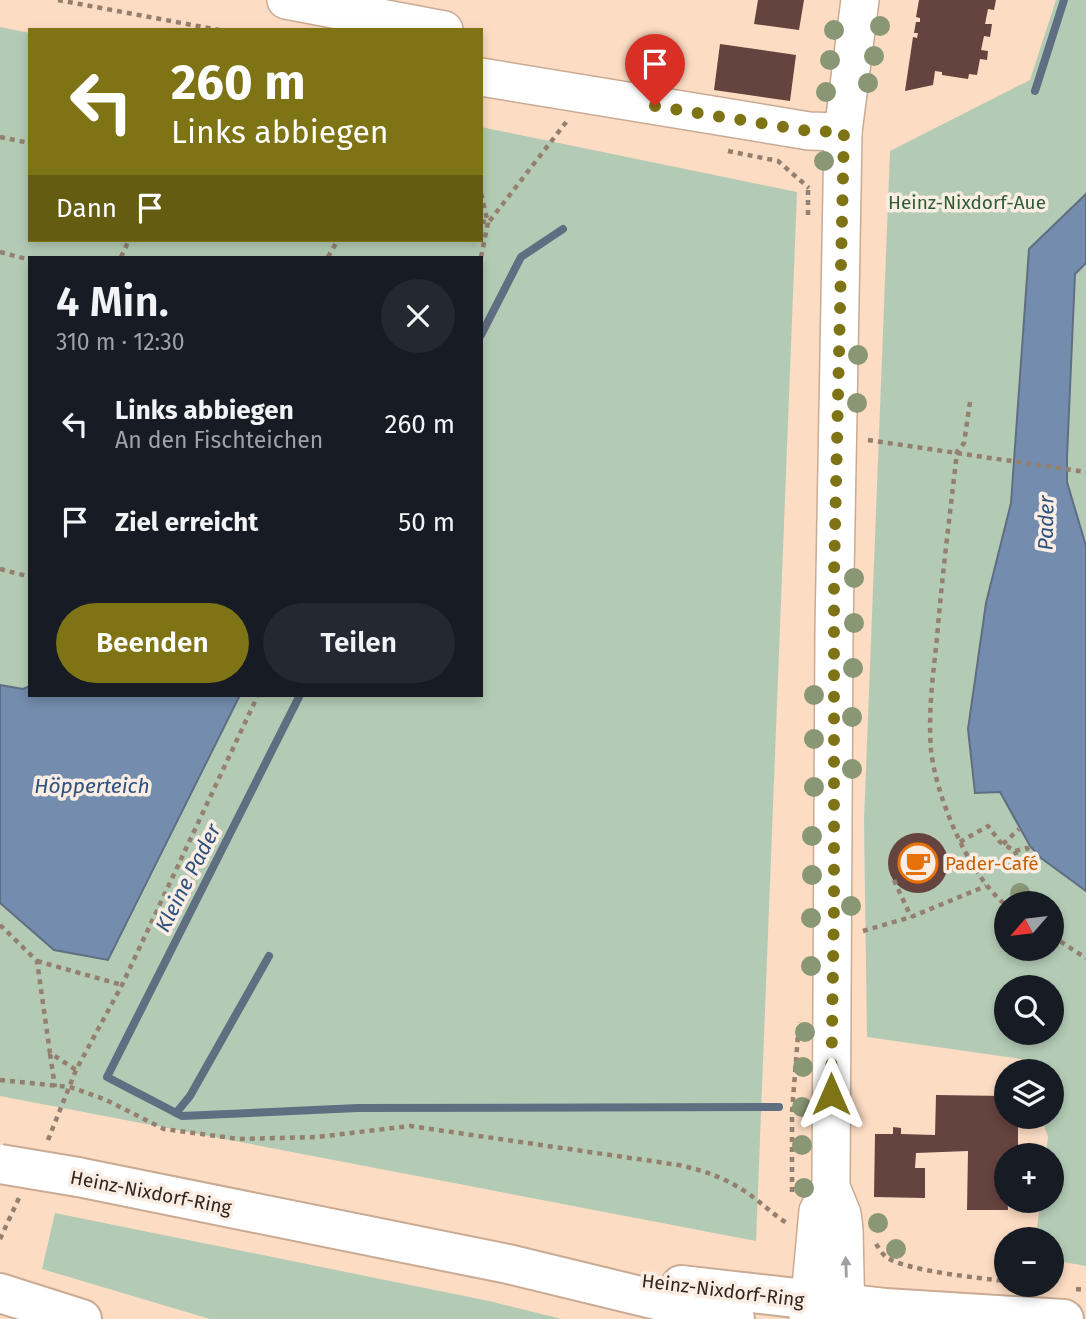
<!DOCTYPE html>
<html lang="de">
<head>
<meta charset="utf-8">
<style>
	:root { --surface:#171b24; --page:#242831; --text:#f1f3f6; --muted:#9ea1a6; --accent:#7e7416 }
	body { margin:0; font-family:"Fira Sans",sans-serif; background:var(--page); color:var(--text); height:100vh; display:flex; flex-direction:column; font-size:26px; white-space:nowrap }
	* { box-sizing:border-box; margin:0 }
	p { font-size:23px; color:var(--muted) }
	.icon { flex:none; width:38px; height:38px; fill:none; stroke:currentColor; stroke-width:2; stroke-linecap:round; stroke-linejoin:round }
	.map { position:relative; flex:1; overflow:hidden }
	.panel { position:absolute; left:28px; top:256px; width:455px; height:441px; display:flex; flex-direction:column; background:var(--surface); border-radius:0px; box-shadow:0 4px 10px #0003 }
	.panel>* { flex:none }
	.guide { position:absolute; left:28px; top:28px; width:455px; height:214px; border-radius:0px; box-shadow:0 4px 10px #0003; background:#7e7416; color:#fff; overflow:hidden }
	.needle { width:46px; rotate:242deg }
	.buttons { position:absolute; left:994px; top:891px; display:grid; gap:14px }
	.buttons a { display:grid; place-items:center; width:70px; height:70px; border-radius:50%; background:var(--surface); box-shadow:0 4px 10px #0003; font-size:35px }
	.pin { position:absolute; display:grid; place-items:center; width:60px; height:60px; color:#fff; margin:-72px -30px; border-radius:50% 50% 50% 0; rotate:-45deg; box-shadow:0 0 7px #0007 }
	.pin .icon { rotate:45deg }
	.me { position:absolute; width:77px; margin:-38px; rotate:0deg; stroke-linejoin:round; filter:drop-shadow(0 0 5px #0008) }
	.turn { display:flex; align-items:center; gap:24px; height:147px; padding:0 28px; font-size:32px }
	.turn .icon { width:91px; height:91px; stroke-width:2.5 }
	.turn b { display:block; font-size:49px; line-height:60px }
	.then { display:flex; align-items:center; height:66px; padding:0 28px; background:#0003; gap:14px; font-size:26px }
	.round { display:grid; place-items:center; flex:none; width:74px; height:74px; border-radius:37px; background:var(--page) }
	.head { display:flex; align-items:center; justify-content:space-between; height:119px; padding:0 28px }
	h1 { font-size:42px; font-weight:600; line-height:52px }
	.primary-button { display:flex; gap:14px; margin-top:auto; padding:14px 28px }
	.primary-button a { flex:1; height:80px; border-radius:42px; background:var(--accent); color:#fff; font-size:28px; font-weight:600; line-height:80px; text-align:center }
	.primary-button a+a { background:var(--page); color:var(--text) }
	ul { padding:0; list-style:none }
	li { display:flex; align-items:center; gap:21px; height:98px; padding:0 28px }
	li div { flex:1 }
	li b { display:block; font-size:26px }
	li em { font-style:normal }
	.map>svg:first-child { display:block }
	.green { fill:#b3cbb5; fill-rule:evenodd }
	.water { fill:#748dae; stroke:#606e82; stroke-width:2 }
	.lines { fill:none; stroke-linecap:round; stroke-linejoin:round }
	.stream { stroke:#606e82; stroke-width:8 }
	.building { fill:#65433f }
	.minor-casing { stroke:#c9aa93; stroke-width:40 }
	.major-casing { stroke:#c9aa93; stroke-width:42 }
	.highway-casing { stroke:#c9aa93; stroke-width:42 }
	.path { stroke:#957f6e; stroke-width:4.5; stroke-dasharray:5 5; stroke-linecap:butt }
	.minor { stroke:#fff; stroke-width:37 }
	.major { stroke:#fff; stroke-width:38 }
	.highway { stroke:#fff; stroke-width:38 }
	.major-bridge-casing { stroke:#c9aa93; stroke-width:42; stroke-linecap:butt }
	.major-bridge { stroke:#fff; stroke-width:38 }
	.tree { fill:#899774 }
	.oneway { fill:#a39d99 }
	.route { stroke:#7e7416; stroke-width:12; stroke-dasharray:0 21.6 }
	.labels { text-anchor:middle; stroke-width:7; stroke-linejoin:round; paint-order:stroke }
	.park-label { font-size:19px; fill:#2b5e34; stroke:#faede3 }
	.food-label { font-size:19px; fill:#c56008; stroke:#faede3; text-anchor:start }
	.street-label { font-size:19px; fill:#32261d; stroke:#faede3 }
	.water-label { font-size:21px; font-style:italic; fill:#2e5180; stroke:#faede3 }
</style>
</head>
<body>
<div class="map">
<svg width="1086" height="1319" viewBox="0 0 1086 1319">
	<rect width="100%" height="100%" fill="#fcdcc3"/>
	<g class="green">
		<path d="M1056,0H1086V194L1029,249L1011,503L986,603L968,729V735L1030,846L1041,858L1086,891V1266L1052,1260V1239H1036L1040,1201L1052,1200V1155H1046L1048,1137L1041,1117L1052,1116V1071H1025L1021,1059L867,1037L864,821L890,151L1030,80ZM1006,903H1052V948H1006ZM1006,987H1052V1032H1006Z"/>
		<path d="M0,27L30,33V240H481V127L797,192L756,1241L0,1096V903L54,950L108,960L240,695H481V257H30V686L23,689L0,685Z"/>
		<path d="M1086,263V546L1067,482V457L1075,274Z"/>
		<path d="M55,1213L489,1301L562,1319H210L42,1269Z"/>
	</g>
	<g class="water">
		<path d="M1086,194V263L1075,274L1067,457V482L1086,546V891L1041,858L1030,846L1000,792L975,793L968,729L986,603L1011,503L1029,249Z"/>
		<path d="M0,685L23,689L30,686V695H240L108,960L54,950L0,903Z"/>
	</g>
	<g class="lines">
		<g class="stream">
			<path d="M1035,91L1064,0"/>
			<path d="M481,335L521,257L563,229"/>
			<path d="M300,695L107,1077L182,1116L358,1108L779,1107"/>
			<path d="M176,1113L190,1096L269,956"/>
		</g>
	</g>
	<g class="building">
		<path d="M758,0H804L799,30L754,24Z"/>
		<path d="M919,0H996L994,10L988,9L985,24H992L990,37L984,36L981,50L988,51L987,60L980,59L977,75L969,74L968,79L942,75V72L935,71L933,85L905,91L913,37L917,38L918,33H914L916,22H920V18L916,17Z"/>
		<path d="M720,44L796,55L790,101L714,90Z"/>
		<circle cx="918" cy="863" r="30"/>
		<path d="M936,1095L1006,1096V1116H1018V1155H1006L1008,1210H967L968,1151L916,1153L915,1168H925V1198L874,1197L875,1134H893V1127L901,1128V1134L935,1135Z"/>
	</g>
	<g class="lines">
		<g class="minor-casing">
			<g id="minor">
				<path d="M286,0L444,30"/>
				<path d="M481,77L809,131L843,132"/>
				<path d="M808,1319L818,1211L831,1187"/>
				<path d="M846,1319L844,1229L842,1214L831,1187L834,631L842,190L843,132L860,0"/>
			</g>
		</g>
		<g class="major-casing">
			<g id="major">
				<path d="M78,1177L508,1264L735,1319"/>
				<path d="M681,1285L885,1308L1064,1319"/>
			</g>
		</g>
		<g class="highway-casing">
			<path id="highway" d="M0,1293L82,1319"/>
		</g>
		<g class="path">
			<path d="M58,0L219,30"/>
			<path d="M0,137L30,143"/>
			<path d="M728,151L778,161L809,188"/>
			<path d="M808,215V188"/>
			<path d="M481,221L488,223L567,121"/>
			<path d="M0,252L30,260"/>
			<path d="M121,257L129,240"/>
			<path d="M328,257L338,240"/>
			<path d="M481,257L488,223L481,193"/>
			<path d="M970,402L964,443L957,452C950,514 942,576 937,638C933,674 928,713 931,750C936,797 969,876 1006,905"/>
			<path d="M868,440L1086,472"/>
			<path d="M0,569L30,577"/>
			<path d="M960,842L988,826L1000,842L1015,851L1027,848L1032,854V860L1029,865H1023L1018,860L1015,851"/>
			<path d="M1003,844L1019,829"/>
			<path d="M894,880L911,917"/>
			<path d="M0,925L37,961L50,1053L76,1070"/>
			<path d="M863,931L911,917L986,886"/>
			<path d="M1052,936L1086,958"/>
			<path d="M37,961L122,985"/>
			<path d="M50,1054L55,1087"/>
			<path d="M0,1080L70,1087L104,1099L164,1129L239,1139L317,1137L410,1126L679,1165C705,1171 723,1177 746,1192C761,1202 772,1214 787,1223"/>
			<path d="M48,1140L76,1070L122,985L258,695"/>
			<path d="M792,1192V1112L799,1022"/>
			<path d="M0,1239L19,1198"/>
			<path d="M876,1244C879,1248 883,1255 886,1257C906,1271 980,1278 1005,1281"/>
			<path d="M1076,1289L1086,1290"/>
		</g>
		<use href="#minor" class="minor"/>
		<use href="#major" class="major"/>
		<use href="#highway" class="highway"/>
		<g class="major-bridge-casing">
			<path id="major-bridge" d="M0,1164L78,1177"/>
		</g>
		<use href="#major-bridge" class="major-bridge"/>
	</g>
	<g class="tree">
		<circle cx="880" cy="26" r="10"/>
		<circle cx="834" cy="30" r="10"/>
		<circle cx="874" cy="56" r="10"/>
		<circle cx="830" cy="60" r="10"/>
		<circle cx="868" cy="83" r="10"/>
		<circle cx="826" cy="92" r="10"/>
		<circle cx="824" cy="161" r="10"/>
		<circle cx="858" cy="355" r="10"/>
		<circle cx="857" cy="403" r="10"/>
		<circle cx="854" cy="578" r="10"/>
		<circle cx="854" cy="623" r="10"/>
		<circle cx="853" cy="668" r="10"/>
		<circle cx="814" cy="695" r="10"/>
		<circle cx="852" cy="717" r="10"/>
		<circle cx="814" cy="739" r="10"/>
		<circle cx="852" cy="769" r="10"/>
		<circle cx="814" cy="787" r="10"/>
		<circle cx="812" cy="836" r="10"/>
		<circle cx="812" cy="875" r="10"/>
		<circle cx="1020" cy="893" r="10"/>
		<circle cx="851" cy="906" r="10"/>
		<circle cx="811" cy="918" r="10"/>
		<circle cx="811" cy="966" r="10"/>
		<circle cx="805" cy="1032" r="10"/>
		<circle cx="803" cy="1067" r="10"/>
		<circle cx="802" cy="1107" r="10"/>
		<circle cx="802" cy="1145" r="10"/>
		<circle cx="804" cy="1188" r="10"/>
		<circle cx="878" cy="1223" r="10"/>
		<circle cx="896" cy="1249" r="10"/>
	</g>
	<defs><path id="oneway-solid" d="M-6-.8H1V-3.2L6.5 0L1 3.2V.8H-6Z" transform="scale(1.75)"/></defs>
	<use class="oneway" href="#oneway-solid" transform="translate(846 1267) rotate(-92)"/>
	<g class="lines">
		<path class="route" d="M655,106L809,131L844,132L834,575V906L831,1094"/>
	</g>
	<defs>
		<g id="cafe-ring" transform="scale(2.0125)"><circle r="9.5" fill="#faede3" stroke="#e8710a" stroke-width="1.5"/><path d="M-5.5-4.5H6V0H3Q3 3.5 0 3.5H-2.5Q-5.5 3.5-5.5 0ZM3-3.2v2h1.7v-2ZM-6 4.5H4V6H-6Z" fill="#e8710a"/></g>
	</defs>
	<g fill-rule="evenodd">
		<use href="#cafe-ring" x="918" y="863"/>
	</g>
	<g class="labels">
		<g class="park-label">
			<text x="967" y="209">Heinz-Nixdorf-Aue</text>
		</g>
		<g class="food-label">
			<text x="945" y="870">Pader-Café</text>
		</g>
		<g class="street-label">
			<text transform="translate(151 1192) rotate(11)" y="7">Heinz-Nixdorf-Ring</text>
			<text transform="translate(723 1290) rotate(7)" y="7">Heinz-Nixdorf-Ring</text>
		</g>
		<g class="water-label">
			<text transform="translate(1046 523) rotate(-89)" y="7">Pader</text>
			<text x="92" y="793">Höpperteich</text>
			<text transform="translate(188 878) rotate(-63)" y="7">Kleine Pader</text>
		</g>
	</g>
</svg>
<div class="buttons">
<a><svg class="needle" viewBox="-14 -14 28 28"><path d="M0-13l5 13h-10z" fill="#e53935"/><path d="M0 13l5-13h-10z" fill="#9ea1a6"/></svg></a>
<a><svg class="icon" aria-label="search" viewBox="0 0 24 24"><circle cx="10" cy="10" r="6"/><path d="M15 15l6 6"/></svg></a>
<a><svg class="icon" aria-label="layers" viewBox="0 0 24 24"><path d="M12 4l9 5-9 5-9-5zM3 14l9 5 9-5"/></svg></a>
<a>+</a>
<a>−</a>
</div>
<div class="pin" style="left:655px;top:106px;background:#d93025"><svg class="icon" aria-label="arrive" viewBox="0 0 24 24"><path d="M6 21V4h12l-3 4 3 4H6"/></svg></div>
<svg class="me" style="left:831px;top:1094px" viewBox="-20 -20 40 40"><path d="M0-17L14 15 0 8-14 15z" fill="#7e7416" stroke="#fff" stroke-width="4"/></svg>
<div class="guide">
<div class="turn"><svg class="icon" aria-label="left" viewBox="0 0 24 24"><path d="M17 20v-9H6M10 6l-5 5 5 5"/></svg><div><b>260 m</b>Links abbiegen</div></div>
<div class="then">Dann<svg class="icon" aria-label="arrive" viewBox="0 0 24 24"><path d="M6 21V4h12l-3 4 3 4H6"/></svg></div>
</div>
<section class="panel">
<div class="head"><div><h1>4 Min.</h1><p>310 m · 12:30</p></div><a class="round"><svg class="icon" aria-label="close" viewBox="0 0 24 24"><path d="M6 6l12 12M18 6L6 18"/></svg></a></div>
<ul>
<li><svg class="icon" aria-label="left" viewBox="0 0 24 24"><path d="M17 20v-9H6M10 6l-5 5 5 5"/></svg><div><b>Links abbiegen</b><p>An den Fischteichen</p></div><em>260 m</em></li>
<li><svg class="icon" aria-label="arrive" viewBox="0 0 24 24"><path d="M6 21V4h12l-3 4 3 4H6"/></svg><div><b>Ziel erreicht</b></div><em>50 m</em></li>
</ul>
<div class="primary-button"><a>Beenden</a><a>Teilen</a></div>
</section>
</div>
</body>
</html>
